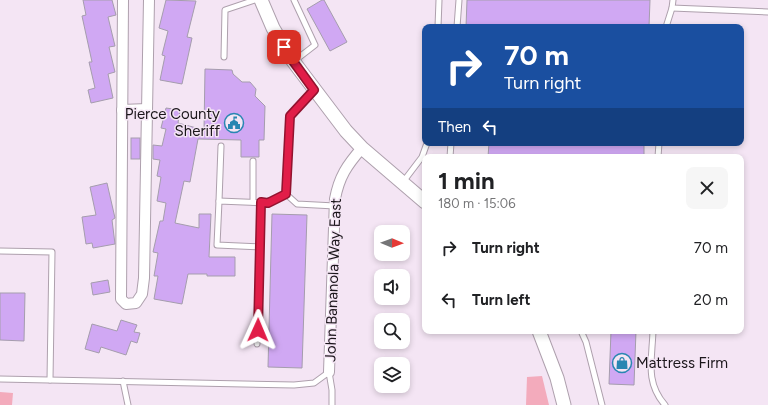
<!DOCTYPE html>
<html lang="en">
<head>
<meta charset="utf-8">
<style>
	:root { --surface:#fff; --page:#f6f6f6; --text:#202124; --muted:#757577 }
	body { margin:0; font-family:Figtree,sans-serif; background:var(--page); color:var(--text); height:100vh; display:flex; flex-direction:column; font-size:15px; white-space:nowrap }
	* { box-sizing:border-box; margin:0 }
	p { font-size:13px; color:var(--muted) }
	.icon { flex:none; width:22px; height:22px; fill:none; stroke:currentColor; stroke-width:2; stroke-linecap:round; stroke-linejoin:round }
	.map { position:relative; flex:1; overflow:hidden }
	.details { position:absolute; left:422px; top:154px; width:322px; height:180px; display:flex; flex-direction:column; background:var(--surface); border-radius:8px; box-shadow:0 2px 6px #0003 }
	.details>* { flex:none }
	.banner { position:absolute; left:422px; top:24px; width:322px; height:122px; border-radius:8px; box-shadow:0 2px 6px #0003; background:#1a4fa0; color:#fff; overflow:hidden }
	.needle { width:26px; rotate:91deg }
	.controls { position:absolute; left:374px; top:225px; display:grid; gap:8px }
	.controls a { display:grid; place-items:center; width:36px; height:36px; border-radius:8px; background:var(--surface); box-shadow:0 2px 6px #0003; font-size:20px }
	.pin { position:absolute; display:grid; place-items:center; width:34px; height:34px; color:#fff; margin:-17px; border-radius:8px; box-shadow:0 2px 6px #0006 }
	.me { position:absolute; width:44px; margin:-22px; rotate:1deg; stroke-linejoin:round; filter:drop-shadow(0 0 3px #0008) }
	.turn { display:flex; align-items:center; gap:14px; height:84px; padding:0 16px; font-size:18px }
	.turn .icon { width:52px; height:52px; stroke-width:2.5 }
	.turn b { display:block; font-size:28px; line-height:34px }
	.then { display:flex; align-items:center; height:38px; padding:0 16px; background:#0003; gap:8px; font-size:15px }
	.round { display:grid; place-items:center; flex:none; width:42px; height:42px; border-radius:8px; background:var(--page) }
	.headline { display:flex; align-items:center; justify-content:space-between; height:68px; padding:0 16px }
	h1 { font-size:24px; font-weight:700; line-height:30px }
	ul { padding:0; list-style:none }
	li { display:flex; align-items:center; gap:12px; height:52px; padding:0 16px }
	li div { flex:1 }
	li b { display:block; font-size:15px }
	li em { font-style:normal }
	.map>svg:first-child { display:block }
	.green { fill:#f3abbc }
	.building { fill:#d0a8f3; stroke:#a59dad }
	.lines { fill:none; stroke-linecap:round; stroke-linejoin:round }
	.service-casing { stroke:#aea0ad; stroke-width:7 }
	.minor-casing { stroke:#aea0ad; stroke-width:12 }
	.tertiary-casing { stroke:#aea0ad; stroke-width:15 }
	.service { stroke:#fff; stroke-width:5 }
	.minor { stroke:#fff; stroke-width:10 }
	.tertiary { stroke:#fff; stroke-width:13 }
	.route-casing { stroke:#92132f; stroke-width:10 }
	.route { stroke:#e11d48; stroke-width:7 }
	.labels { text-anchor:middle; stroke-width:3; stroke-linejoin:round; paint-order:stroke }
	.poi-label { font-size:15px; fill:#1b161b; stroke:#f4e5f4; text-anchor:end }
	.street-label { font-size:15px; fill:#1b161b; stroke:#f4e5f4 }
</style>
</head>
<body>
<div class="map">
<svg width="768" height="405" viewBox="0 0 768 405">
	<rect width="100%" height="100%" fill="#f4e5f4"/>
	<g class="green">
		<path d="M542,376L549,405H526L527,377Z"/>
		<path d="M0,392L13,393L12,405H0Z"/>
	</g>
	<g class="building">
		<path d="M83,0H112L116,15L108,17L115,46L109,47L115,72L108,74L113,98L91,103L88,90L95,88L89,62H92L82,16L86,15Z"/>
		<path d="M166,0L196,1L187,37L192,38L182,84L160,80L165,56L162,55L168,31L159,28Z"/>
		<path d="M322,0H324L347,42L330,51L307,9Z"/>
		<path d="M467,0H650L649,27H466Z"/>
		<path d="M205,69L232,70L233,74L242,82H250L256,89L255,96L265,106L264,140H259V157H241V140L198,139L190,182L184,181L175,223L199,228V214H211L209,257H235V276H207V274H188L182,304L154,299L158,276H154L158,253L153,252L160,221H163L166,203L157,201L161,177L157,176L160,160L153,159V145L162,146L166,129L161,128L166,108L180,110L178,123L204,130Z"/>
		<rect x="131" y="138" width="9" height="21"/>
		<path d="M489,143H644V157H488Z"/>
		<path d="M107,183L115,218L112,220L115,244L93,248L92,243L86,244L82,217L96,215L90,187Z"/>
		<path d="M272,214L307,215L302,368L268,367Z"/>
		<path d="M108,280L110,292L93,295L91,283Z"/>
		<path d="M0,293H25L24,341L0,340Z"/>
		<path d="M121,320L137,325L134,332L140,333L137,343L131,341L126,355L101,347L99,353L85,349L92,324L117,331Z"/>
		<path d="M611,331H636L634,385L609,384Z"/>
	</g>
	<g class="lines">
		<g class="service-casing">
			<g id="service">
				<path d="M672,8L768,12"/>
				<path d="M438,27L439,0"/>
				<path d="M457,27L459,0"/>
				<path d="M666,27L672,8L673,0"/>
				<path d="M224,57L225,10L255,0"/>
				<path d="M293,62L315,45L294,0"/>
				<path d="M314,90L290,116L286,194L297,204L335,206"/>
				<path d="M450,157L451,143"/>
				<path d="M658,157L659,143"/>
				<path d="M403,182L422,157L427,143"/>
				<path d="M219,201L221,146"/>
				<path d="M253,202V161"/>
				<path d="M261,202L259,247L217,245L219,201L268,203L286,194"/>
				<path d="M0,251L52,252L50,380"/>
				<path d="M581,331L586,342L602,405"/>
				<path d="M653,331C652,360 645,382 665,405"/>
				<path d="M257,344L259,247"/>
				<path d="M0,379L294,385L314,383L329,372L332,390V405"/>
				<path d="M123,381L128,405"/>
			</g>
		</g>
		<g class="minor-casing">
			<g id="minor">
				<path d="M123,0L121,299L126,304L136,303L142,294L144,278L149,0"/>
				<path d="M122,110L147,109"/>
				<path d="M329,372L335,199C339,177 347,165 362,148"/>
			</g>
		</g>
		<g class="tertiary-casing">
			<g id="tertiary">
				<path d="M261,0L273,28L290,57L346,131L362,148L425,202"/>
				<path d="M539,331L557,378L564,405"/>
			</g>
		</g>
		<use href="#service" class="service"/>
		<use href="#minor" class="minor"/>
		<use href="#tertiary" class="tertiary"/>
	</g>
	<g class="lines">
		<g class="route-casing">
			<path id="route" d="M258,330L261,202L268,203L286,194L290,116L314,90L290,57L284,47"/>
		</g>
		<use href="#route" class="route"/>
	</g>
	<defs>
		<g id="civic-ring" transform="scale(1)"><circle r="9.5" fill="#f4e5f4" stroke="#2986b2" stroke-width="1.5"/><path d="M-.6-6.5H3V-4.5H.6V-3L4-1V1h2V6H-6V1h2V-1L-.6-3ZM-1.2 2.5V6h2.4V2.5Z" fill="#2986b2"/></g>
		<g id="shop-ring" transform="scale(1)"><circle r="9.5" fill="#f4e5f4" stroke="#2986b2" stroke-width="1.5"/><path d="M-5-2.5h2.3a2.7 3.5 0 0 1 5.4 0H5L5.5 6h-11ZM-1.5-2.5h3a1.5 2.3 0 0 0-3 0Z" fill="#2986b2"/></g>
	</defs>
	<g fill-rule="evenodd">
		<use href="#civic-ring" x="234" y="123"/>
		<use href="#shop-ring" x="622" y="363"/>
	</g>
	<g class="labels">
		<g class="poi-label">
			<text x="220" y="119">Pierce County<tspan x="220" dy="17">Sheriff</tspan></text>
			<text x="636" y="368" text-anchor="start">Mattress Firm</text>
		</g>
		<g class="street-label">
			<text transform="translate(333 280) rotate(-88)" y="5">John Bananola Way East</text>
		</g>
	</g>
</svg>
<div class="controls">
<a><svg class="needle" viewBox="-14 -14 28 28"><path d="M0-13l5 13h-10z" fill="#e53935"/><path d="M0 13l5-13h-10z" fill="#757577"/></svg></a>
<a><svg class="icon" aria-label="sound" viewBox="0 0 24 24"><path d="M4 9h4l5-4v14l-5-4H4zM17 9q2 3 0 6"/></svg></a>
<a><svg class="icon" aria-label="search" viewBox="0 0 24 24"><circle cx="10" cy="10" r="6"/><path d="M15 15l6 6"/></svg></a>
<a><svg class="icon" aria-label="layers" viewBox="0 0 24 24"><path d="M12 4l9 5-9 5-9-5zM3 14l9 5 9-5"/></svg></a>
</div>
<div class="pin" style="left:284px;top:47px;background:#d93025"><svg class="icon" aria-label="arrive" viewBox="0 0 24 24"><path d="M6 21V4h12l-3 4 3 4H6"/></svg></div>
<svg class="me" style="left:258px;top:330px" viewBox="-20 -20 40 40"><path d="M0-17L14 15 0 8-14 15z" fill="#e11d48" stroke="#fff" stroke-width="4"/></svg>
<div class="banner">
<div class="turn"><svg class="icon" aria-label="right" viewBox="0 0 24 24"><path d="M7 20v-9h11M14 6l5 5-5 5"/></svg><div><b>70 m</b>Turn right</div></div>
<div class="then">Then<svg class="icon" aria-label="left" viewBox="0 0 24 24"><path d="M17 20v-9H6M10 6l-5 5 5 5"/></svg></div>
</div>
<section class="details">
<div class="headline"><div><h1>1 min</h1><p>180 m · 15:06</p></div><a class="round"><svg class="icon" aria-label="close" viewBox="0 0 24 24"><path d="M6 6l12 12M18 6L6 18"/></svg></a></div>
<ul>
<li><svg class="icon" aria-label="right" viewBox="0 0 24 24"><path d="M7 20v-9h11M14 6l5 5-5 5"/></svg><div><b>Turn right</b></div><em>70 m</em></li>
<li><svg class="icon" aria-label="left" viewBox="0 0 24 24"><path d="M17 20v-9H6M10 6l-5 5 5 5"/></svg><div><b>Turn left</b></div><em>20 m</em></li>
</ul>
</section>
</div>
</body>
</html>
